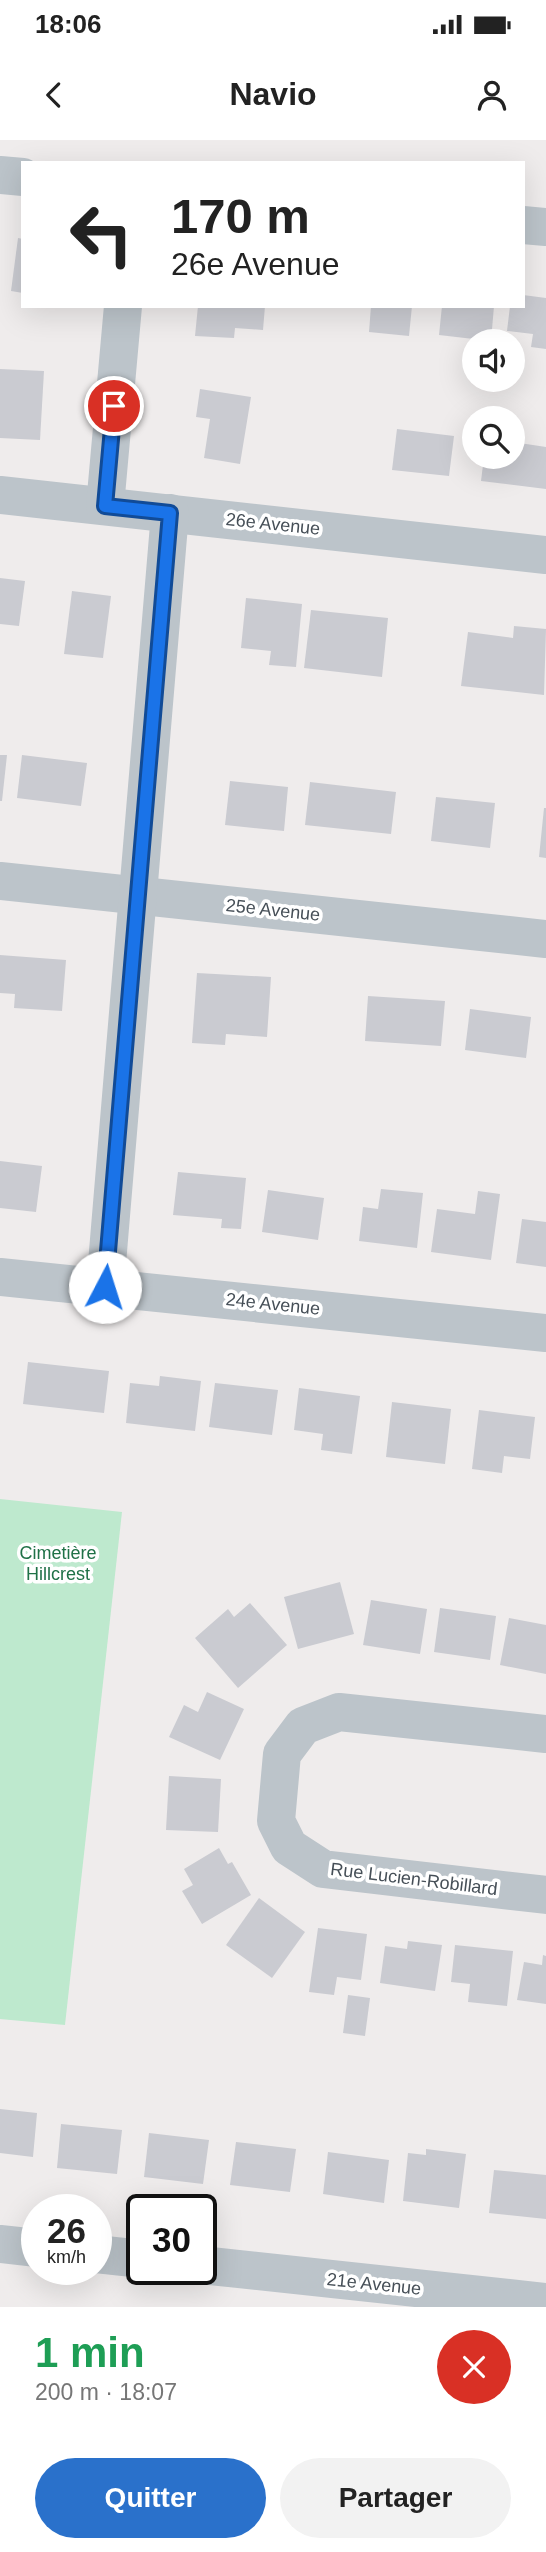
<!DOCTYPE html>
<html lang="fr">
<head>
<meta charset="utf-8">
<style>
	:root { --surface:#fff; --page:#f2f2f2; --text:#222; --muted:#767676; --accent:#2a71cb }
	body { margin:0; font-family:Arial,sans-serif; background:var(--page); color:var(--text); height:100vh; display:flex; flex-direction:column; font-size:26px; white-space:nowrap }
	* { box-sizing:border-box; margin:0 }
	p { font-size:23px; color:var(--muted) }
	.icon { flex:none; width:38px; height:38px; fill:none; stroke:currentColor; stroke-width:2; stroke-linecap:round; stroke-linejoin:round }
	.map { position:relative; height:2167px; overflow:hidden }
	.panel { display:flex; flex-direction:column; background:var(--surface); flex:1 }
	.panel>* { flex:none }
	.hud { position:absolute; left:21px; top:21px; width:504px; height:147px; border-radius:0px; box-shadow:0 7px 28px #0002; background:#fff; color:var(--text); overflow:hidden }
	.tools { position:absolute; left:462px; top:189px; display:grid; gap:14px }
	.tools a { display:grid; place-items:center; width:63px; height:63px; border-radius:50%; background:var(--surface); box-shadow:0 7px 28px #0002; font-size:35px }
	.speed { position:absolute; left:21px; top:2054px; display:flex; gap:14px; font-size:35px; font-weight:700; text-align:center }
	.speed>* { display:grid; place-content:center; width:91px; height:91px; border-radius:50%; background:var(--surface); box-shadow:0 7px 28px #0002; line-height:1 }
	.speed small { font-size:18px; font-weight:400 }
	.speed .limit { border:4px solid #111; border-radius:10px; background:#fff; color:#111 }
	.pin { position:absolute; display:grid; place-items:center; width:60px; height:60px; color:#fff; margin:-30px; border:4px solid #fff; border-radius:50%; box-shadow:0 2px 7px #0007 }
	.me { position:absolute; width:77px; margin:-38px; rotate:5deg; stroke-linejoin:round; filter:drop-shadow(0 0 5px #0008) }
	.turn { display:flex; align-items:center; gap:24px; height:147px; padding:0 35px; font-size:32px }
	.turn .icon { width:91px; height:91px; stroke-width:2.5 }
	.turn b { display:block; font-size:49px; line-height:60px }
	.round { display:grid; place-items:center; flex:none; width:74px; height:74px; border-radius:37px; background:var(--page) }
	.summary { display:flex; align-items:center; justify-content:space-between; height:119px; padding:0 35px }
	h1 { font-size:42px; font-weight:800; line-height:52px; color:#1e9e55 }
	.button { display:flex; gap:14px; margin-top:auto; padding:14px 35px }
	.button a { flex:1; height:80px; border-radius:42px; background:var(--accent); color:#fff; font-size:28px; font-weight:800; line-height:80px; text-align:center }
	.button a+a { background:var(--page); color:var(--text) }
	.status { display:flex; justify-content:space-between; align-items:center; height:49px; padding:0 35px; background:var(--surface); direction:ltr }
	.status svg { height:19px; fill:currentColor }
	header { display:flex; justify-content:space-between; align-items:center; height:91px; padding:0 35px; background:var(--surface); font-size:32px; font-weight:800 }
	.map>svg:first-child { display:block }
	.green { fill:#bee9ce }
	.building { fill:#cacbd1 }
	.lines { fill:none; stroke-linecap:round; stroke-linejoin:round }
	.minor { stroke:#bcc4ca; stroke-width:38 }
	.route-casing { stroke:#114b97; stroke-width:18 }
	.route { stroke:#1a73e8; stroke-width:12 }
	.labels { text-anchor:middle; stroke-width:7; stroke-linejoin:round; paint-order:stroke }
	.street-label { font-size:18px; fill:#464f57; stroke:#fff }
	.park-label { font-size:18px; fill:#1f7147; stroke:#fff }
</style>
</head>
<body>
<div class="status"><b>18:06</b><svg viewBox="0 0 49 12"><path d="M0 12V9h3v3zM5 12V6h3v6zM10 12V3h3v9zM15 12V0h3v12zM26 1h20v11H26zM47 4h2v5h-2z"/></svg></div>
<header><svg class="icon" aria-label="back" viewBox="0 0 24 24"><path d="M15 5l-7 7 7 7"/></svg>Navio<svg class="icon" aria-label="person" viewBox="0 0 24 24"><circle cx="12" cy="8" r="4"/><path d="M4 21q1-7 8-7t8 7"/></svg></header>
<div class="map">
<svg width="546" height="2167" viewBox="0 0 546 2167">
	<rect width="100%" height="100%" fill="#efecec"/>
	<path class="green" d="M0,1359L122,1372L65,1885L0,1879Z"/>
	<g class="building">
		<path d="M18,98L23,99V153L11,151Z"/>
		<path d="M523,155L546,158V209L531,207L533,194L507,191L510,166H523Z"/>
		<path d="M198,166H265L263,190L235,188L234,198L195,196Z"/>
		<path d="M371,166H412L409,196L369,192Z"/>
		<path d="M442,166H494L491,201L439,195Z"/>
		<path d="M0,229L44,231L40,300L0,298Z"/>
		<path d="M200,249L251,257L240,324L204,318L210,279L196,277Z"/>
		<path d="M397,289L454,296L449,336L392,330Z"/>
		<path d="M513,302L546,307V349L481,341L484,317H513Z"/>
		<path d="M0,438L25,441L19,486L0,484Z"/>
		<path d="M72,451L111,456L103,518L64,514Z"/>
		<path d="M246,458L302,464L296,527L269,525L271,511L241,508Z"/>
		<path d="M311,470L388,478L382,537L304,528Z"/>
		<path d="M514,486L546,489L544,555L461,546L468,492L513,498Z"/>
		<path d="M0,615H7L2,661H0Z"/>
		<path d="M22,615L87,623L81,666L17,658Z"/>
		<path d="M230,641L288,647L284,691L225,685Z"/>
		<path d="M310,642L396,652L391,694L305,685Z"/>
		<path d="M436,657L495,663L490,708L431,701Z"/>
		<path d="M544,668H546V718L539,717Z"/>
		<path d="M0,815L66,820L62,871L14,868L15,854L0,853Z"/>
		<path d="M197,833L271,837L267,897L226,894L225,905L192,903Z"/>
		<path d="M368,856L445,861L441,906L365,901Z"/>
		<path d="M470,869L531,877L526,918L465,910Z"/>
		<path d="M0,1021L42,1026L36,1072L0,1068Z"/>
		<path d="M178,1032L246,1038L241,1089L221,1088L222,1079L173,1075Z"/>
		<path d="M381,1049L423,1053L417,1108L359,1101L363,1067L378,1069Z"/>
		<path d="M268,1050L324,1058L318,1100L262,1092Z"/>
		<path d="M478,1051L500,1054L491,1120L431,1112L437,1069L475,1074Z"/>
		<path d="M522,1079L546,1082V1127L516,1123Z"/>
		<path d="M28,1222L109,1231L104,1273L23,1264Z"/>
		<path d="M160,1236L201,1241L195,1291L126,1283L130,1243L159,1246Z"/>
		<path d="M215,1243L278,1250L272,1295L209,1287Z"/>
		<path d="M299,1248L360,1256L352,1314L321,1310L323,1294L294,1290Z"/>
		<path d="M392,1262L451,1269L445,1324L386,1317Z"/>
		<path d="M479,1270L535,1277L530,1319L504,1316L502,1333L472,1329Z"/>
		<path d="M340,1442L354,1494L298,1509L284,1457Z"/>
		<path d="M371,1460L427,1469L420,1514L363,1505Z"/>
		<path d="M250,1463L287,1505L238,1548L195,1498L228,1469L234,1477Z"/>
		<path d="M440,1468L496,1476L490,1520L434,1512Z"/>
		<path d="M509,1478L546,1485V1534L500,1525Z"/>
		<path d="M207,1552L244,1569L220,1620L169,1597L184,1565L198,1572Z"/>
		<path d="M169,1636L221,1639L218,1692L166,1690Z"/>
		<path d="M219,1708L228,1724L232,1722L251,1755L202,1784L182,1751L193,1745L184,1729Z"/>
		<path d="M259,1758L305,1792L272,1838L226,1805Z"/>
		<path d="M318,1788L367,1794L361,1840L337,1837L334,1855L309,1852Z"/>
		<path d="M408,1801L442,1805L435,1851L380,1843L385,1806L407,1809Z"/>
		<path d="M455,1805L513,1811L507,1866L468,1862L470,1844L451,1842Z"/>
		<path d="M543,1815L546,1816V1864L517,1860L524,1822L542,1825Z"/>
		<path d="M348,1855L370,1858L365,1896L343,1893Z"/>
		<path d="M0,1969L37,1973L33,2017L0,2013Z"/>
		<path d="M61,1984L122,1990L117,2034L57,2028Z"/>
		<path d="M149,1993L209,2000L203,2044L144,2037Z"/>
		<path d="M236,2002L296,2009L290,2052L230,2045Z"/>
		<path d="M426,2009L466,2014L459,2068L403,2061L408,2013L426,2015Z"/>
		<path d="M328,2012L389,2020L384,2063L323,2054Z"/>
		<path d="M494,2030L546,2035V2079L489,2073Z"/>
	</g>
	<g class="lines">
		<g class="minor">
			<path d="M0,35L23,37"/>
			<path d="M523,85L546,87"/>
			<path d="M0,355L546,415"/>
			<path d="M105,366L123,166"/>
			<path d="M0,741L546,799"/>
			<path d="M0,1137L546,1193"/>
			<path d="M105,1147L170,373"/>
			<path d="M546,1594L339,1572L303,1586L282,1614L276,1681L289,1707L323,1729L546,1755"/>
			<path d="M0,2104L37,2108"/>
			<path d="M96,2114L142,2119"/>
			<path d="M201,2125L546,2162"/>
		</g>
	</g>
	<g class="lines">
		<g class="route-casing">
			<path id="route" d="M105,1147L170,373L105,366L114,266"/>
		</g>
		<use href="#route" class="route"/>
	</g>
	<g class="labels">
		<g class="street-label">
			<text transform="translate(273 384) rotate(6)" y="6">26e Avenue</text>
			<text transform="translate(273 770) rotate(6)" y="6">25e Avenue</text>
			<text transform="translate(273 1164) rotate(6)" y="6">24e Avenue</text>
			<text transform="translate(414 1739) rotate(7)" y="6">Rue Lucien-Robillard</text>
			<text transform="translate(374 2144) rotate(6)" y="6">21e Avenue</text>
		</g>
		<g class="park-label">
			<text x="58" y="1419">Cimetière<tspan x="58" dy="21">Hillcrest</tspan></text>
		</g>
	</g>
</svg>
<div class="tools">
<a><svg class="icon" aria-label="sound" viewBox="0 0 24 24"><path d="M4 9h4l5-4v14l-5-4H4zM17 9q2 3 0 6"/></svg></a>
<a><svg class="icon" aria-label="search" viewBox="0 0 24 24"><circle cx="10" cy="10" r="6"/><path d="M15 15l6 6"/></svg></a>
</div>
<div class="speed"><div>26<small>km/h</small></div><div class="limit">30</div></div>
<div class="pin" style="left:114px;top:266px;background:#d93025"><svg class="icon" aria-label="arrive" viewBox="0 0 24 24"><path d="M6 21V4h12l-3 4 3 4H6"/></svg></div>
<svg class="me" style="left:105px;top:1147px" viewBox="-20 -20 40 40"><circle r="19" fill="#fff"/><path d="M0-13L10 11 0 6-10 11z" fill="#1a73e8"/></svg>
<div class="hud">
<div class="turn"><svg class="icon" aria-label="left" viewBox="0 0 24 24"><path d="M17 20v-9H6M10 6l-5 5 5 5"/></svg><div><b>170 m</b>26e Avenue</div></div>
</div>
</div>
<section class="panel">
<div class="summary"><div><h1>1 min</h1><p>200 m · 18:07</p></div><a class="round" style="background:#d93025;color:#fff"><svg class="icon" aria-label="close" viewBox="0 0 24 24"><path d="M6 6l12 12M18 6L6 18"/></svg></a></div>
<div class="button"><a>Quitter</a><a>Partager</a></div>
</section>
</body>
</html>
